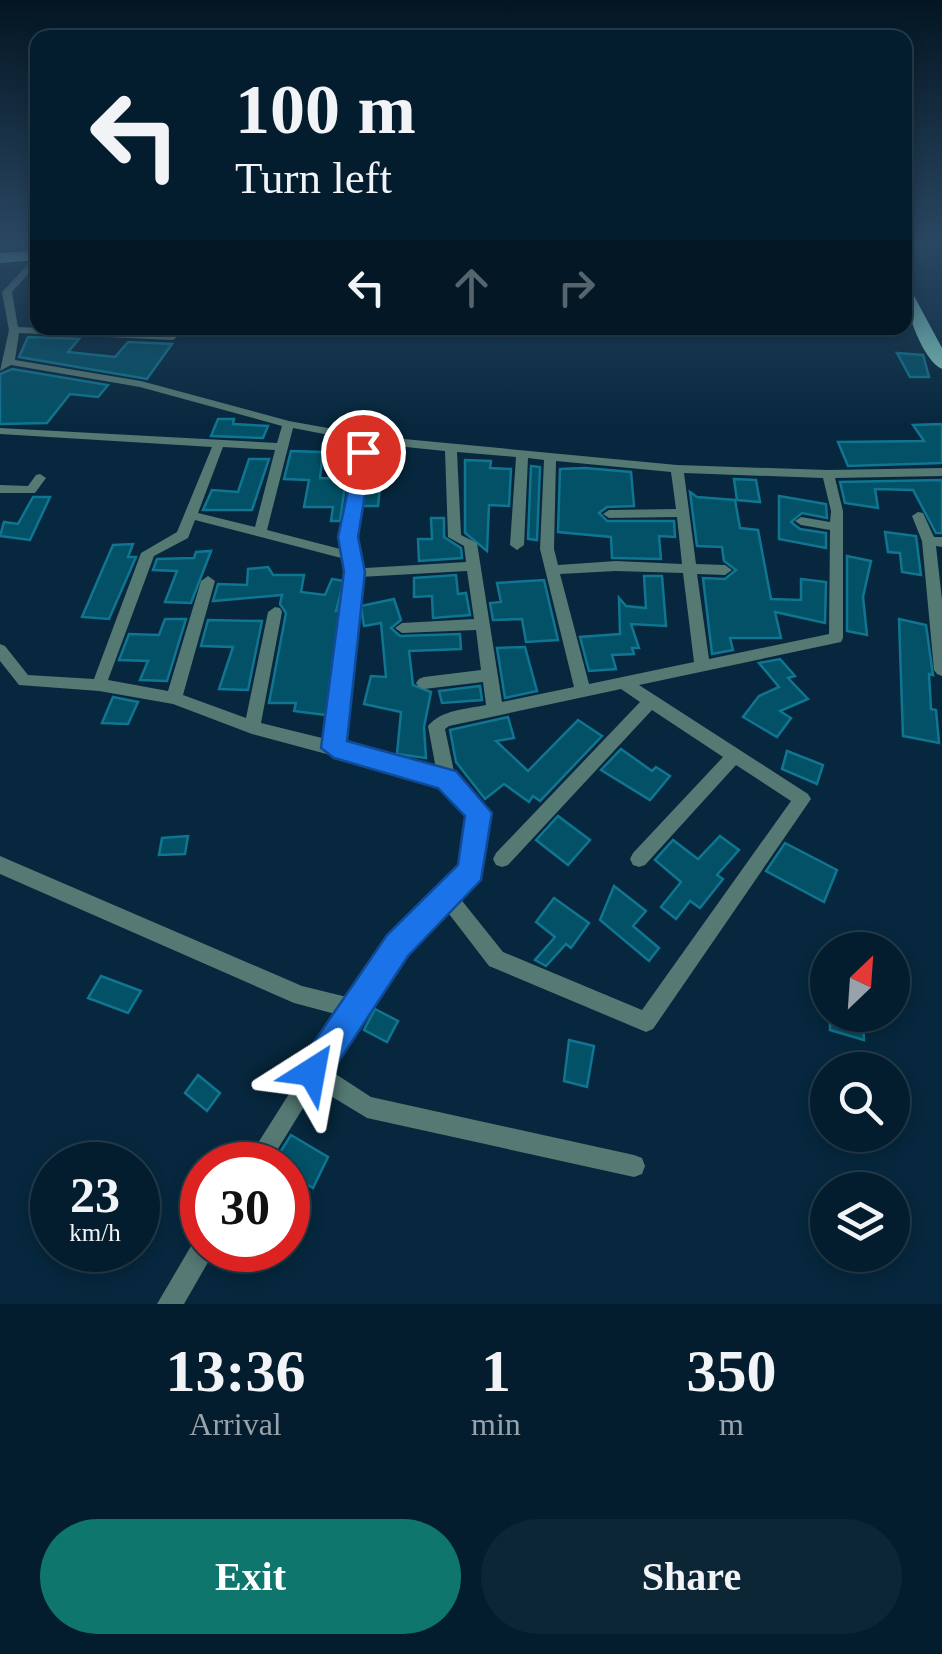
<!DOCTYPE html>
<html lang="en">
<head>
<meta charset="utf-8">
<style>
	:root { --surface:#041d2e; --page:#0d2636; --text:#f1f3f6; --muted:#97a2aa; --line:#253b4a; --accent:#0f766e }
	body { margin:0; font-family:Georgia,serif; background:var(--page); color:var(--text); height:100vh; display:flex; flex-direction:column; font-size:38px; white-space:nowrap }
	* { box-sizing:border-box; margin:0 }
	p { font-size:32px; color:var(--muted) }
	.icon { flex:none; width:55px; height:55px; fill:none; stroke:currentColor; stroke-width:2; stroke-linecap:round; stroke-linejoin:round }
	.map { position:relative; height:1304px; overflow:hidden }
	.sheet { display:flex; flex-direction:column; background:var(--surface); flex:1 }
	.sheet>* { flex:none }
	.banner { position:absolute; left:30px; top:30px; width:882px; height:305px; border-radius:20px; box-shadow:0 5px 15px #0003,0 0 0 2px var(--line); background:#041d2e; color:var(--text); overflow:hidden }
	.needle { width:65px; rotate:25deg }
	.fabs { position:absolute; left:810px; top:932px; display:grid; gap:20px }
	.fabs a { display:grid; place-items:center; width:100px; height:100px; border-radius:50%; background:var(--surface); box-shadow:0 5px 15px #0003,0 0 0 2px var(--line); font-size:50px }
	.speed { position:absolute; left:30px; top:1142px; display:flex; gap:20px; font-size:50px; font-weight:700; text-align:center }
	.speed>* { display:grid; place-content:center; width:130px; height:130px; border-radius:50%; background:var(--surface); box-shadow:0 5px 15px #0003,0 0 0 2px var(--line); line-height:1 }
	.speed small { font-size:25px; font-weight:400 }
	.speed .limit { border:15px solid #d22; background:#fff; color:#111 }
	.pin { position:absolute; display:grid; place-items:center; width:85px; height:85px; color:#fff; margin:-42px; border:5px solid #fff; border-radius:50%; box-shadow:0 2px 10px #0007 }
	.me { position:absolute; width:110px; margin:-55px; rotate:34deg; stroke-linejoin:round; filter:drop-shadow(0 0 8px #0008) }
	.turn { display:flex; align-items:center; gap:35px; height:210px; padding:0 40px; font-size:45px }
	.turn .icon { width:130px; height:130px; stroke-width:2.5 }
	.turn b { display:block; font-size:70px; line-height:85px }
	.lanes { display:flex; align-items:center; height:95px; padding:0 40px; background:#0003; justify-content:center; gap:50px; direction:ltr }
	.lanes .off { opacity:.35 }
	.eta { display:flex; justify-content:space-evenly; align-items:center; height:170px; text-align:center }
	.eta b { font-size:60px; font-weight:800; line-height:70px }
	.button { display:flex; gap:20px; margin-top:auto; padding:20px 40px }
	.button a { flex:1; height:115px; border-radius:60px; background:var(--accent); color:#fff; font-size:40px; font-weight:800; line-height:115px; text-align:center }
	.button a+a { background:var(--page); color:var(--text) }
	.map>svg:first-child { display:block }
	.building { fill:#025166; stroke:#107590; stroke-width:2.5 }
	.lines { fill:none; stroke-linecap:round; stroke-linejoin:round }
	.minor { fill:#557973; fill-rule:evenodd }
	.primary { fill:#81cec2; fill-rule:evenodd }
	.trunk { fill:#8ae0d2; fill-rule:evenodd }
	.route { fill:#1a73e8; stroke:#114b97; stroke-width:2.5 }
</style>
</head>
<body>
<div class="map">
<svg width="942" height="1304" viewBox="0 0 942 1304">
	<rect width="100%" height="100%" fill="#06273d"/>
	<g class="building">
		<path d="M28,337L79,339L68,352L115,357L128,342L172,344L147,379L19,357Z"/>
		<path d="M897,353L923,355L929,377H910Z"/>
		<path d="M12,369L108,385L98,397L70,394L47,423L0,424V374Z"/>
		<path d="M218,419H234L233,424L268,426L263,438L211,436Z"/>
		<path d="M942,424V463L848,466L838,442L924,441L913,425Z"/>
		<path d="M291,451L323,452L320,478L346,479L340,521H331L333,507H304L309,480L284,479Z"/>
		<path d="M249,459H269L252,510H203L212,490L238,492Z"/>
		<path d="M465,460L491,461L490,468L511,469L509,506L489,505L487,551L465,533Z"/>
		<path d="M531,466L540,467L537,540L528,539Z"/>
		<path d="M585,468L631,472L634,506L607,507L599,513L607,521H674L675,537L659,536L661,559L612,558L611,537L558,532L560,469Z"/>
		<path d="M366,479H381L378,506H361Z"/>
		<path d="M734,479L756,480L760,502L737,500Z"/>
		<path d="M942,480V533H936L913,490L875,489L878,508L845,503L840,482Z"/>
		<path d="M690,492L697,497L735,500L740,528L758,530L771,599L801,600V579L826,582L825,623L775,612L781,638H730L733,650L712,654L703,578L725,579L736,570L724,561L722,547L697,546Z"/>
		<path d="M779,496L826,504L827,518L802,513L791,522L800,529L826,533V548L779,539Z"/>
		<path d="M33,497H50L30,540L0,536L4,522L18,524Z"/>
		<path d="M431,518H444V537L461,548L462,558L419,561L418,539H432Z"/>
		<path d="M885,532L916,536L921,575L902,572L900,553L888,552Z"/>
		<path d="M133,544L128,557H136L109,619L82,617L113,545Z"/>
		<path d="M211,551L191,603L165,602L177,571L153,570L157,559L194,558L196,552Z"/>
		<path d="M847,556L871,561L863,597L867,635L847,631Z"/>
		<path d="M268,567L273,575H304L301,592L325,595L332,579L344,581L336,611L340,610L326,715L294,711L296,703H269L286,613L280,604L282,595L213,601L218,584L247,585L248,569Z"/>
		<path d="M456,575L458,594L466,593L470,615L433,618L432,596L414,597V578Z"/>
		<path d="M644,576H662L666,626L631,624L639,648H632L634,654L612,655L616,669L589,671L580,637L620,634L619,598L626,606L646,608Z"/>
		<path d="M544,580L558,640L526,642L522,619L493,620L490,603L501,602L497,583Z"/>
		<path d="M394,599L401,620L391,628L400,636L460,634L461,649L409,651L413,685L431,692L424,727L426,758L397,754L401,712L364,704L371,676L386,677L381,623L364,626L361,606Z"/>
		<path d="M165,619H186L167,681L140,680L148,661L119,660L129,634L159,635Z"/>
		<path d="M899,619L926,625L933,675L929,674L931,709L936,710L939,743L903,736Z"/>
		<path d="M208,620L262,621L248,690L219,689L233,647L201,646Z"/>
		<path d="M525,647L537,691L505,698L497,648Z"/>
		<path d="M780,659L795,676L788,678L808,699L780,711L791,718L777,737L743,717L759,696L779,687L759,663Z"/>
		<path d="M480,686L482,700L442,703L439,691Z"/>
		<path d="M113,697L138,702L128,724L102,723Z"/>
		<path d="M508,717L514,738L496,741L528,771L578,720L602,736L540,801L533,796L529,802L504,784L485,799L456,762L450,730Z"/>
		<path d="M621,749L652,771L656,767L670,776L650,800L601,770Z"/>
		<path d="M787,751L823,765L817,784L782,769Z"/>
		<path d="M558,816L590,840L568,865L536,840Z"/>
		<path d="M188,836L185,854L159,855L162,838Z"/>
		<path d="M720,836L739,850L717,875L723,879L700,908L690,901L676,919L661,907L681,882L655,860L673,840L698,859Z"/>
		<path d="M785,843L837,870L824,902L766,871Z"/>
		<path d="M614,886L646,911L633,926L659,948L649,961L600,920Z"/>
		<path d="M554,898L589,923L571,948L566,944L546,966L535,960L555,937L536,922Z"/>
		<path d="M101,976L141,991L128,1013L88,998Z"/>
		<path d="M375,1009L398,1021L387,1042L364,1030Z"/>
		<path d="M830,1015H863L864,1040L830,1030Z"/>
		<path d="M569,1040L594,1046L587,1087L564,1081Z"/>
		<path d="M198,1075L220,1093L207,1111L185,1093Z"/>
		<path d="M291,1135L328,1157L313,1188L288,1173V1165H272Z"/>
	</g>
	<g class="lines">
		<g class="minor">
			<path d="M38,254V263L12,292L18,327L171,334L178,328H188L173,340L19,333L15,360L141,381L289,421L372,436L677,465L828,470L942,468V476L835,478L843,511V638L841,642L639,685L808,794L811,799L653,1029L646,1032L489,966L446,910L405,952L328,1069L371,1097L634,1155L642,1158L645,1166L642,1174L634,1177L367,1118L316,1087L268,1165H244L339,1015L294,1003L0,874V856L302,986L351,998L391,938L463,867L470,815L442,785L252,734L173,704L99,691L19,685L0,661V644L5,646L28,675L94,679L141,553L177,532L212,447L0,434V428L277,443L282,426L140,387L11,365L0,371L9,330L2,292ZM293,428L365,442C345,474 342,513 344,550L267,530ZM376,444L445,451L448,537L464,546L466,562L349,569L326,739L261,723L282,612L280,608L275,607L268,612L246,718L183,695L215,581L208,576L201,581L168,691L108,680L154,556L188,538L195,520L345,559L347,564H357L359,561C354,522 355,478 376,444ZM223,447L275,450L255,527L198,513ZM457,452L516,457L510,545L517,550L524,545L528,458L544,460L540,549L574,687L502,702L477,543L461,535ZM556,461L671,472L676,509L609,510L603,514L609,518L677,517L682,564L616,561L558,565L554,549ZM684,473L823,478L831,511L830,522L801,517L795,521L801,525L830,530L829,634L709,659L697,574L725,575L732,570L725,565L696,564ZM467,571L474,619L402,623L395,628L402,633L476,630L481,670L424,677L419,679L416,683L419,687L424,689L483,682L486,705C466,709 441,710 428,726L436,769L342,743L360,577ZM616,571L683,573L694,662L589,684L560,574ZM621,689L640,702L496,853L493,859L496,865L502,867L508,865L652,710L723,757L633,853L630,859L633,865L639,867L645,865L736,765L791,801L642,1010L503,952L459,897L478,877L481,871L488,813L455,776L445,729L449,726Z"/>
			<path d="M40,474L46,478L35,493H0V485L28,486L36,475Z"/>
			<path d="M918,512L923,513L934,537H942V547L936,546L942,600V676L937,674L934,670L922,541L912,516Z"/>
			<path d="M202,1238V1250H215L184,1304H157L194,1241Z"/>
		</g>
		<path class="primary" d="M905,289L913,294L942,348V369C923,361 905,310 905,289Z"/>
		<path class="trunk" d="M38,250V260L0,263V253Z"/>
	</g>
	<linearGradient id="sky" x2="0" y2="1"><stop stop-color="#031522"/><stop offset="0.57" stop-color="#2a4762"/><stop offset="1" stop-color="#2a4762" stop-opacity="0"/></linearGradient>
	<rect width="942" height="426" fill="url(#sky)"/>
	<path class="route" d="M357,448L372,452L358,537L365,572L347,741L456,771L492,813L481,880L408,956L324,1084L312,1089L301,1084L296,1072L301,1061L387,935L458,865L465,816L438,788L334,758L321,748L344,572L338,537Z"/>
</svg>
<div class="fabs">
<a><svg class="needle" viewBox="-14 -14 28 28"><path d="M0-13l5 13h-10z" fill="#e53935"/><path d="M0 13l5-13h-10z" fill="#97a2aa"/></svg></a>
<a><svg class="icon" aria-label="search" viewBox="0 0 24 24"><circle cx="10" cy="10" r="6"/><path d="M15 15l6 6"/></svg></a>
<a><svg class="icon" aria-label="layers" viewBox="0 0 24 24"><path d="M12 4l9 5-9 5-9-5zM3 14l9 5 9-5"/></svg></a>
</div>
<div class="speed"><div>23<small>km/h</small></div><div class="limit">30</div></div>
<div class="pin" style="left:363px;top:452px;background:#d93025"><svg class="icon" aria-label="arrive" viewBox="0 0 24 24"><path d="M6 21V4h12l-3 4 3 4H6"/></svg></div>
<svg class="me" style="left:312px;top:1072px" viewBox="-20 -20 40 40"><path d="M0-17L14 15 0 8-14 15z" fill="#1a73e8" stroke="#fff" stroke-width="4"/></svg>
<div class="banner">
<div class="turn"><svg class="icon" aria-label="left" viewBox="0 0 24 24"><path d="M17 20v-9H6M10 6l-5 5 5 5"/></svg><div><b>100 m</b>Turn left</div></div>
<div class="lanes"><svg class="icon" aria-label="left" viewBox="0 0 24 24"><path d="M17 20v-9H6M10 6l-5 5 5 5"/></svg><svg class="icon off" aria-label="ahead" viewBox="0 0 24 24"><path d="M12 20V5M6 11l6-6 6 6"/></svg><svg class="icon off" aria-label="right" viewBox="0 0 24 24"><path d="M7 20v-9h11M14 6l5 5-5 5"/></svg></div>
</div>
</div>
<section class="sheet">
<div class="eta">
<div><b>13:36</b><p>Arrival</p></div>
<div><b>1</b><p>min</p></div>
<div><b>350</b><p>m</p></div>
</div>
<div class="button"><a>Exit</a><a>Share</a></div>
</section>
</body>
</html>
